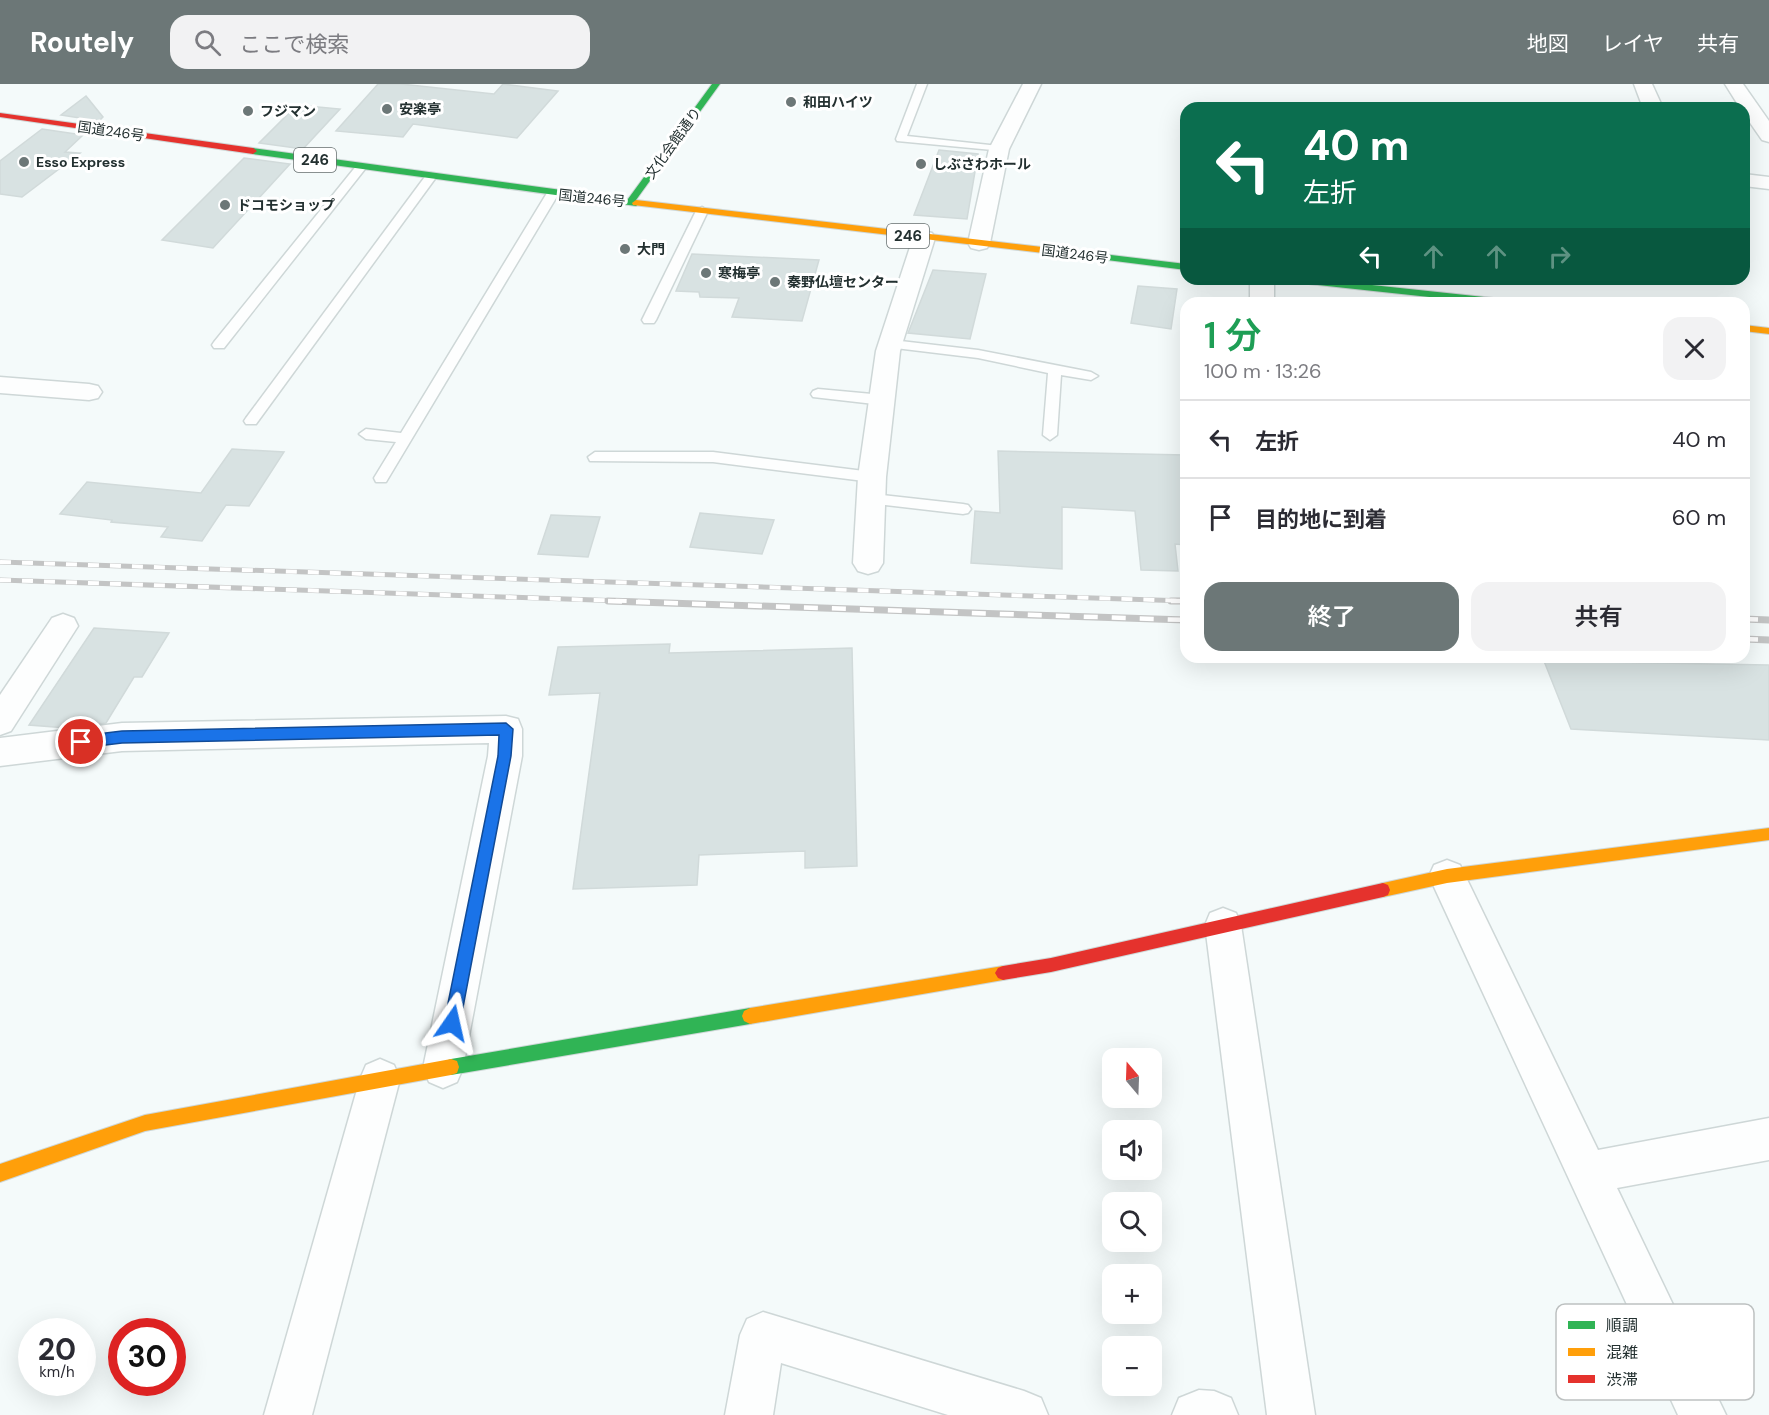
<!DOCTYPE html>
<html lang="ja">
<head>
<meta charset="utf-8">
<style>
	:root { --surface:#fff; --page:#f2f2f3; --text:#2b2b33; --muted:#7c7c81; --line:#e1e1e2; --accent:#6c7777 }
	body { margin:0; font-family:"DM Sans","Noto Sans JP",sans-serif; background:var(--page); color:var(--text); height:100vh; display:flex; flex-direction:column; font-size:22px; white-space:nowrap }
	* { box-sizing:border-box; margin:0 }
	p { font-size:20px; color:var(--muted) }
	.icon { flex:none; width:33px; height:33px; fill:none; stroke:currentColor; stroke-width:2; stroke-linecap:round; stroke-linejoin:round }
	.map { position:relative; flex:1; overflow:hidden }
	.panel { position:absolute; left:1180px; top:213px; width:570px; height:366px; display:flex; flex-direction:column; background:var(--surface); border-radius:18px; box-shadow:0 6px 24px #0002 }
	.panel>* { flex:none }
	.hud { position:absolute; left:1180px; top:18px; width:570px; height:183px; border-radius:18px; box-shadow:0 6px 24px #0002; background:#0b6e4f; color:#fff; overflow:hidden }
	.needle { width:39px; rotate:341deg }
	.buttons { position:absolute; left:1102px; top:964px; display:grid; gap:12px }
	.buttons a { display:grid; place-items:center; width:60px; height:60px; border-radius:12px; background:var(--surface); box-shadow:0 6px 24px #0002; font-size:30px }
	.speed { position:absolute; left:18px; top:1234px; display:flex; gap:12px; font-size:30px; font-weight:700; text-align:center }
	.speed>* { display:grid; place-content:center; width:78px; height:78px; border-radius:50%; background:var(--surface); box-shadow:0 6px 24px #0002; line-height:1 }
	.speed small { font-size:15px; font-weight:400 }
	.speed .limit { border:9px solid #d22; background:#fff; color:#111 }
	.pin { position:absolute; display:grid; place-items:center; width:51px; height:51px; color:#fff; margin:-26px; border:3px solid #fff; border-radius:50%; box-shadow:0 2px 6px #0007 }
	.me { position:absolute; width:66px; margin:-33px; rotate:11deg; stroke-linejoin:round; filter:drop-shadow(0 0 4px #0008) }
	.turn { display:flex; align-items:center; gap:21px; height:126px; padding:0 24px; font-size:27px }
	.turn .icon { width:78px; height:78px; stroke-width:2.5 }
	.turn b { display:block; font-size:42px; line-height:51px }
	.lanes { display:flex; align-items:center; height:57px; padding:0 24px; background:#0003; justify-content:center; gap:30px; direction:ltr }
	.lanes .off { opacity:.35 }
	.round { display:grid; place-items:center; flex:none; width:63px; height:63px; border-radius:18px; background:var(--page) }
	.headline { display:flex; align-items:center; justify-content:space-between; height:102px; padding:0 24px }
	h1 { font-size:36px; font-weight:600; line-height:45px; color:#1e9e55 }
	.button { display:flex; gap:12px; margin-top:auto; padding:12px 24px }
	.button a { flex:1; height:69px; border-radius:18px; background:var(--accent); color:#fff; font-size:24px; font-weight:600; line-height:69px; text-align:center }
	.button a+a { background:var(--page); color:var(--text) }
	ul { padding:0; list-style:none }
	li { display:flex; align-items:center; gap:18px; height:78px; padding:0 24px; border-top:2px solid var(--line) }
	li div { flex:1 }
	li b { display:block; font-size:22px }
	li em { font-style:normal }
	header { display:flex; align-items:center; gap:36px; box-sizing:border-box; height:84px; padding:0 30px; background:var(--accent); color:#fff }
	header strong { font-size:28px }
	nav { display:flex; gap:33px; margin-inline-start:auto; font-size:21px }
	.search { width:420px; height:54px; background:var(--page); display:flex; align-items:center; gap:15px; box-sizing:border-box; padding:0 21px; border-radius:18px; color:var(--muted); font-size:22px }
	.map>svg:first-child { display:block }
	.building { fill:#d8e2e2; stroke:#d1dada; stroke-width:1.5 }
	.lines { fill:none; stroke-linecap:round; stroke-linejoin:round }
	.lane-casing { stroke:#ced7d7; stroke-width:3 }
	.street-casing { stroke:#ced7d7; stroke-width:3 }
	.fast-casing { stroke:#ced7d7; stroke-width:2 }
	.slow-casing { stroke:#ced7d7; stroke-width:2 }
	.jam-casing { stroke:#ced7d7; stroke-width:2 }
	.lane { fill:#fdfefe; fill-rule:evenodd }
	.street { fill:#fdfefe; fill-rule:evenodd }
	.fast { fill:#30b455; fill-rule:evenodd }
	.slow { fill:#ff9f0a; fill-rule:evenodd }
	.jam { fill:#e5322d; fill-rule:evenodd }
	.rail-far1-casing { stroke:#c3c4c4; stroke-width:5 }
	.rail-casing { stroke:#c3c4c4; stroke-width:7 }
	.rail-far1 { stroke:#fff; stroke-width:4; stroke-dasharray:11; stroke-linecap:butt }
	.rail { stroke:#fff; stroke-width:4.5; stroke-dasharray:14; stroke-linecap:butt }
	.route { fill:#1a73e8; stroke:#114b97; stroke-width:1.5 }
	.poi-dot { fill:#6c7777; stroke:#fff; stroke-width:2 }
	.labels { text-anchor:middle; stroke-width:6; stroke-linejoin:round; paint-order:stroke }
	.far-poi-label { font-size:14px; font-weight:bold; fill:#233030; stroke:#fff; text-anchor:start }
	.far-street-label { font-size:14px; fill:#233030; stroke:#fff }
	.shield { fill:#fff; stroke:#656e6e; stroke-width:1.5 }
	.shield-label { font-size:15px; font-weight:bold; fill:#233030 }
	.key { fill:#fff; stroke:#bdc1c1; stroke-width:1.5 }
	.key-label { font-size:16px; fill:#233030 }
</style>
</head>
<body>
<header>
<strong>Routely</strong>
<div class="search"><svg class="icon" aria-label="search" viewBox="0 0 24 24"><circle cx="10" cy="10" r="6"/><path d="M15 15l6 6"/></svg>ここで検索</div>
<nav><a>地図</a><a>レイヤ</a><a>共有</a></nav>
</header>
<div class="map">
<svg width="1769" height="1331" viewBox="0 0 1769 1331">
	<rect width="100%" height="100%" fill="#f4fafa"/>
	<g class="building">
		<path d="M378,0H401L494,10L503,0L558,7L517,54L413,40L403,53L336,47Z"/>
		<path d="M86,12L103,33L99,37L61,31Z"/>
		<path d="M297,21L340,25L303,65L259,59Z"/>
		<path d="M42,45L83,51L65,68L80,69L22,113L0,110V77Z"/>
		<path d="M939,66L978,70L967,135L914,131Z"/>
		<path d="M244,74L290,80L213,164L162,156Z"/>
		<path d="M692,170L819,176L802,237L732,233L739,214L700,213L699,208L676,207Z"/>
		<path d="M933,186L986,190L970,255L908,249Z"/>
		<path d="M1138,202L1177,205L1171,245L1131,239Z"/>
		<path d="M232,365L284,368L249,422L226,421L202,457L161,453L168,443L111,438L112,436L60,430L87,398L201,409Z"/>
		<path d="M998,367L1186,371V461L1175,460L1178,487L1141,486L1135,427L1062,423V485L971,479L975,427L1000,429Z"/>
		<path d="M700,429L774,436L762,470L690,463Z"/>
		<path d="M551,431L600,433L588,473L538,470Z"/>
		<path d="M94,544L169,549L142,593H134L106,639L67,644L29,641Z"/>
		<path d="M670,560L669,569L852,564L857,782L805,784V767L699,771L697,801L573,805L600,609L549,611L558,563Z"/>
		<path d="M1544,577L1769,581V656L1571,645Z"/>
	</g>
	<g class="lines">
		<g class="lane-casing">
			<g id="lane">
				<path d="M917,0H927L907,52L999,62L1003,63V67L897,57L896,55Z"/>
				<path d="M361,80L367,83L365,85L224,264H214L212,261L214,258L357,81Z"/>
				<path d="M431,89L437,92L256,340H246L244,337L246,334L427,90Z"/>
				<path d="M553,106L559,109L386,398H376L374,394L396,358L366,355L359,350L366,345L401,349L547,109Z"/>
				<path d="M702,123L708,127L656,236L654,239H644L642,236L696,127Z"/>
				<path d="M892,256L978,266L1091,288L1098,292L1091,296L1061,291L1057,351L1050,356L1043,351L1048,289L978,274L887,263L885,260L887,257Z"/>
				<path d="M818,305L883,311L890,316L883,321L813,313L811,310L813,307Z"/>
				<path d="M595,368H713L872,388L879,393L872,398L713,378L590,377L588,373Z"/>
				<path d="M873,410L963,420L968,421L971,425L968,429L963,430L868,419L865,415L868,411Z"/>
			</g>
		</g>
		<g class="street-casing">
			<g id="street">
				<path d="M1023,0H1041L1009,65L990,159L987,164L979,166L971,164L968,159L989,65Z"/>
				<path d="M1634,0H1652L1663,24H1643Z"/>
				<path d="M1725,0H1743L1769,37V58L1762,56L1744,30V24H1740Z"/>
				<path d="M1744,90L1769,93V105L1744,102Z"/>
				<path d="M924,147L932,149L935,154L900,267L886,393L883,479L878,487L868,490L858,487L853,479L858,393L876,267L913,154L916,149Z"/>
				<rect x="1250" y="195" width="24" height="24"/>
				<path d="M0,293L89,300L98,302L102,308L98,314L89,316L0,309Z"/>
				<path d="M63,530L74,534L78,542L11,647L0,651V611L52,534Z"/>
				<path d="M506,632L518,635L522,645V672L463,984L457,998L443,1004L429,998L423,984L488,672L489,659L122,667L0,682V654L122,639Z"/>
				<path d="M1447,776L1460,781L1598,1066L1769,1034V1076L1617,1104L1726,1331H1678L1429,792L1434,781Z"/>
				<path d="M1223,824L1236,829L1241,841L1315,1331H1267L1205,841L1210,829Z"/>
				<path d="M380,975L394,981L400,995L312,1331H264L360,995L366,981Z"/>
				<path d="M763,1228L1024,1307L1041,1314L1048,1331H948L781,1279L773,1331H725L740,1251L747,1235Z"/>
				<path d="M1199,1306L1214,1307L1231,1314L1238,1331H1172L1179,1314Z"/>
			</g>
		</g>
		<g class="fast-casing">
			<g id="fast">
				<path d="M712,0H720L636,116L640,119L636,122L253,70L249,67L253,64L628,115Z"/>
				<path d="M1086,168L1186,180V186L1083,173L1081,171Z"/>
				<path d="M1285,195H1316L1512,216L1517,219H1485L1290,198Z"/>
				<path d="M750,924L756,927L758,932L756,937L750,940L451,991L445,989L443,983L445,977L451,975Z"/>
			</g>
		</g>
		<g class="slow-casing">
			<g id="slow">
				<path d="M636,116L1086,168L1091,171L1086,174L633,121L632,119Z"/>
				<path d="M1744,241L1769,244V250L1744,247Z"/>
				<path d="M1769,744V756L1447,799L1383,813L1378,811L1376,806L1378,801L1383,799L1447,785Z"/>
				<path d="M1003,882L1008,884L1011,889L1008,894L1003,896L750,940L744,937L742,932L744,927L750,924Z"/>
				<path d="M451,975L457,977L459,983L457,989L451,991L145,1047L0,1098V1080L145,1031Z"/>
			</g>
		</g>
		<g class="jam-casing">
			<g id="jam">
				<path d="M0,29L253,64L257,67L253,70L0,33Z"/>
				<path d="M1383,799L1388,801L1390,806L1388,811L1383,813L1051,888L1003,896L998,894L995,889L998,884L1003,882L1051,874Z"/>
			</g>
		</g>
		<use href="#lane" class="lane"/>
		<use href="#street" class="street"/>
		<use href="#fast" class="fast"/>
		<use href="#slow" class="slow"/>
		<use href="#jam" class="jam"/>
		<g class="rail-far1-casing">
			<g id="rail-far1">
				<path d="M0,478L1186,517"/>
				<path d="M0,496L653,518"/>
			</g>
		</g>
		<g class="rail-casing">
			<g id="rail">
				<path d="M608,517L1186,536"/>
				<path d="M1171,517H1186"/>
				<path d="M1744,535L1769,536"/>
				<path d="M1744,555L1769,556"/>
			</g>
		</g>
		<use href="#rail-far1" class="rail-far1"/>
		<use href="#rail" class="rail"/>
	</g>
	<path class="route" d="M506,639L513,645L511,672L460,939L458,945L452,947L446,945L444,939L498,672L499,651L122,659L81,664L76,662L75,658L76,654L81,652L122,647Z"/>
	<g class="poi-dot">
		<circle cx="791" cy="18" r="6"/>
		<circle cx="387" cy="25" r="6"/>
		<circle cx="248" cy="27" r="6"/>
		<circle cx="24" cy="78" r="6"/>
		<circle cx="921" cy="80" r="6"/>
		<circle cx="225" cy="121" r="6"/>
		<circle cx="625" cy="165" r="6"/>
		<circle cx="706" cy="189" r="6"/>
		<circle cx="775" cy="198" r="6"/>
	</g>
	<g class="labels">
		<g class="far-poi-label">
			<text x="803" y="23">和田ハイツ</text>
			<text x="399" y="30">安楽亭</text>
			<text x="260" y="32">フジマン</text>
			<text x="36" y="83">Esso Express</text>
			<text x="933" y="85">しぶさわホール</text>
			<text x="237" y="126">ドコモショップ</text>
			<text x="637" y="170">大門</text>
			<text x="718" y="194">寒梅亭</text>
			<text x="787" y="203">秦野仏壇センター</text>
		</g>
		<g class="far-street-label">
			<text transform="translate(111 47) rotate(8)" y="5">国道246号</text>
			<text transform="translate(673 59) rotate(-54)" y="5">文化会館通り</text>
			<text transform="translate(592 114) rotate(6)" y="5">国道246号</text>
			<text transform="translate(1075 170) rotate(7)" y="5">国道246号</text>
		</g>
		<g class="shield">
			<rect x="294" y="64" width="42" height="24" rx="4.5"/>
			<rect x="887" y="140" width="42" height="24" rx="4.5"/>
		</g>
		<g class="shield-label">
			<text x="315" y="81">246</text>
			<text x="908" y="157">246</text>
		</g>
	</g>
	<rect x="1556" y="1220" width="198" height="96" rx="9" class="key"/>
	<rect x="1568" y="1237" width="27" height="8" fill="#30b455"/>
	<rect x="1568" y="1264" width="27" height="8" fill="#ff9f0a"/>
	<rect x="1568" y="1291" width="27" height="8" fill="#e5322d"/>
	<g class="key-label">
		<text x="1606" y="1247">順調</text>
		<text x="1606" y="1274">混雑</text>
		<text x="1606" y="1301">渋滞</text>
	</g>
</svg>
<div class="buttons">
<a><svg class="needle" viewBox="-14 -14 28 28"><path d="M0-13l5 13h-10z" fill="#e53935"/><path d="M0 13l5-13h-10z" fill="#7c7c81"/></svg></a>
<a><svg class="icon" aria-label="sound" viewBox="0 0 24 24"><path d="M4 9h4l5-4v14l-5-4H4zM17 9q2 3 0 6"/></svg></a>
<a><svg class="icon" aria-label="search" viewBox="0 0 24 24"><circle cx="10" cy="10" r="6"/><path d="M15 15l6 6"/></svg></a>
<a>+</a>
<a>−</a>
</div>
<div class="speed"><div>20<small>km/h</small></div><div class="limit">30</div></div>
<div class="pin" style="left:81px;top:658px;background:#d93025"><svg class="icon" aria-label="arrive" viewBox="0 0 24 24"><path d="M6 21V4h12l-3 4 3 4H6"/></svg></div>
<svg class="me" style="left:452px;top:939px" viewBox="-20 -20 40 40"><path d="M0-17L14 15 0 8-14 15z" fill="#1a73e8" stroke="#fff" stroke-width="4"/></svg>
<div class="hud">
<div class="turn"><svg class="icon" aria-label="left" viewBox="0 0 24 24"><path d="M17 20v-9H6M10 6l-5 5 5 5"/></svg><div><b>40 m</b>左折</div></div>
<div class="lanes"><svg class="icon" aria-label="left" viewBox="0 0 24 24"><path d="M17 20v-9H6M10 6l-5 5 5 5"/></svg><svg class="icon off" aria-label="ahead" viewBox="0 0 24 24"><path d="M12 20V5M6 11l6-6 6 6"/></svg><svg class="icon off" aria-label="ahead" viewBox="0 0 24 24"><path d="M12 20V5M6 11l6-6 6 6"/></svg><svg class="icon off" aria-label="right" viewBox="0 0 24 24"><path d="M7 20v-9h11M14 6l5 5-5 5"/></svg></div>
</div>
<section class="panel">
<div class="headline"><div><h1>1 分</h1><p>100 m · 13:26</p></div><a class="round"><svg class="icon" aria-label="close" viewBox="0 0 24 24"><path d="M6 6l12 12M18 6L6 18"/></svg></a></div>
<ul>
<li><svg class="icon" aria-label="left" viewBox="0 0 24 24"><path d="M17 20v-9H6M10 6l-5 5 5 5"/></svg><div><b>左折</b></div><em>40 m</em></li>
<li><svg class="icon" aria-label="arrive" viewBox="0 0 24 24"><path d="M6 21V4h12l-3 4 3 4H6"/></svg><div><b>目的地に到着</b></div><em>60 m</em></li>
</ul>
<div class="button"><a>終了</a><a>共有</a></div>
</section>
</div>
</body>
</html>
